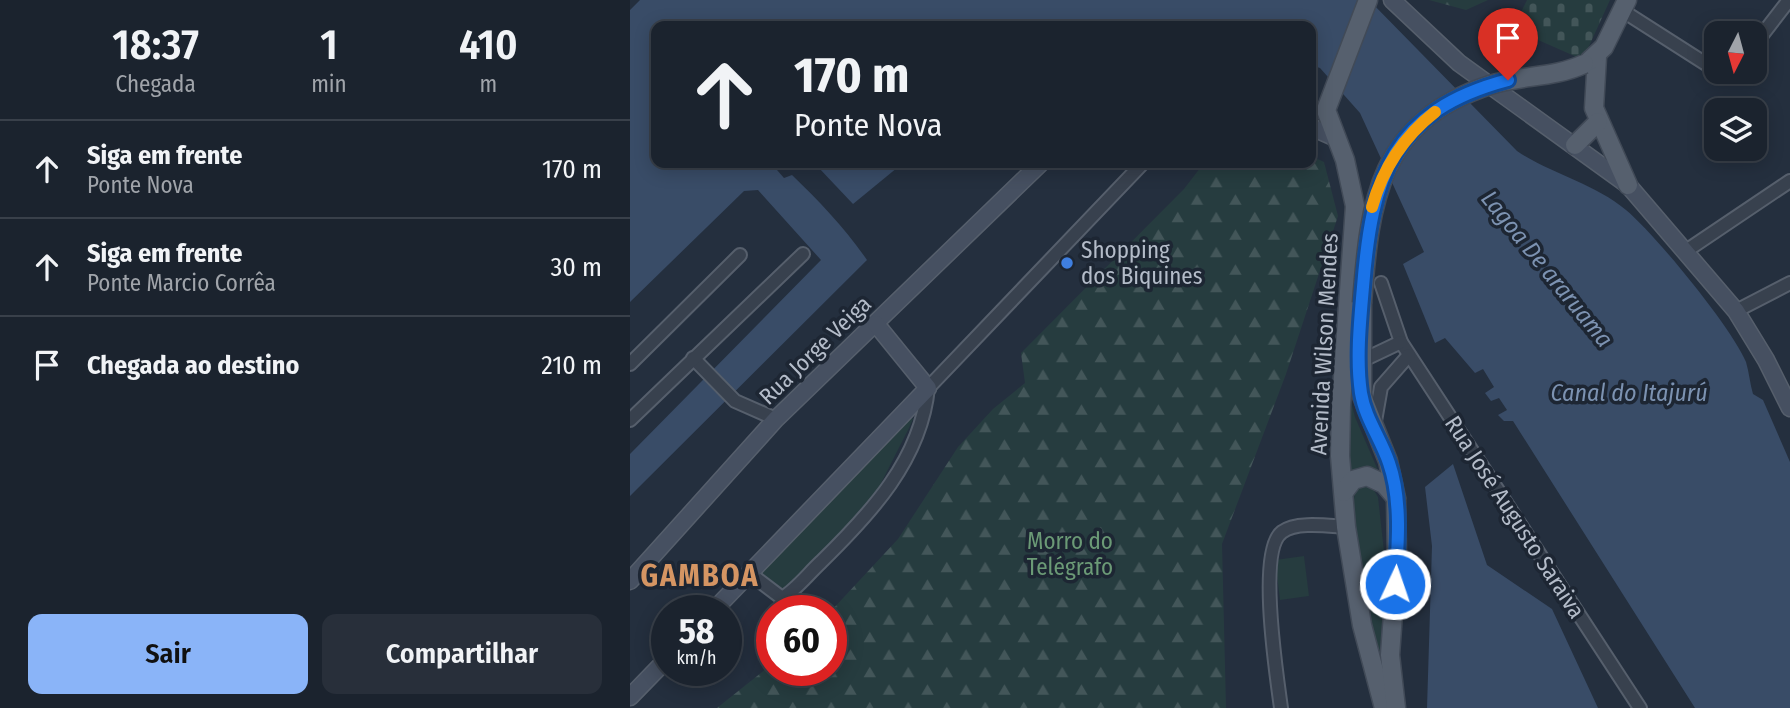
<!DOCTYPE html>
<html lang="pt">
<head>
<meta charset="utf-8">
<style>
	:root { --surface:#1b232e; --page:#282f3a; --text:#f1f3f6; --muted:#a0a4aa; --line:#39404a; --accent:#8ab4f8 }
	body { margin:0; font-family:"Fira Sans Condensed",sans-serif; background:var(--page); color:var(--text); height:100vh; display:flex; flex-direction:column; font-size:26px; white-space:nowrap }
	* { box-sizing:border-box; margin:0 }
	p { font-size:23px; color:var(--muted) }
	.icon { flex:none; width:38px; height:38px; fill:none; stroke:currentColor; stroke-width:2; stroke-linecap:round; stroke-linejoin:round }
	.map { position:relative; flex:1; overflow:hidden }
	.panel { display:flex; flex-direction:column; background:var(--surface); width:630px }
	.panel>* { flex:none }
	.top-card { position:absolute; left:21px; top:21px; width:665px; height:147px; border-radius:14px; box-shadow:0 4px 18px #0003,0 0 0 2px var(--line); background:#1b232e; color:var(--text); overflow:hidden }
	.needle { width:46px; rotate:186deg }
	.fabs { position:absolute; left:1074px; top:21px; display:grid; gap:14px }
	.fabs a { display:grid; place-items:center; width:63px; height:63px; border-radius:14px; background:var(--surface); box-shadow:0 4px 18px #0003,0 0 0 2px var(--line); font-size:35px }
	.speed { position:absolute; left:21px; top:595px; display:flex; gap:14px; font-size:35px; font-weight:700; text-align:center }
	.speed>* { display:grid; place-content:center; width:91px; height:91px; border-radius:50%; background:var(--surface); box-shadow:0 4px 18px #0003,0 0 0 2px var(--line); line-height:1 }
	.speed small { font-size:18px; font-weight:400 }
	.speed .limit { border:10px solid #d22; background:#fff; color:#111 }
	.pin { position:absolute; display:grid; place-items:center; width:60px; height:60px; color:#fff; margin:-72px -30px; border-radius:50% 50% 50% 0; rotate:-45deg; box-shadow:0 0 7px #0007 }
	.pin .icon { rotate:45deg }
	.me { position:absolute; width:77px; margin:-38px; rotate:3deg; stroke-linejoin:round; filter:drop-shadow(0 0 5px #0008) }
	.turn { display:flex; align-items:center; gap:24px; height:147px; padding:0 28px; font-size:32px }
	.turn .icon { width:91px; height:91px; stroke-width:2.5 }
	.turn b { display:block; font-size:49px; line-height:60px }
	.eta { display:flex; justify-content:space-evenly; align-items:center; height:119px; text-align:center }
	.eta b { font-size:42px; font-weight:600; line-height:49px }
	.primary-button { display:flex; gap:14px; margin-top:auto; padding:14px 28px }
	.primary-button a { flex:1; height:80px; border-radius:14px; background:var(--accent); color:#111; font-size:28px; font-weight:600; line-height:80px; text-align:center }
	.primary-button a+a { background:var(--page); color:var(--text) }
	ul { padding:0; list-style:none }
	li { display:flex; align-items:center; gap:21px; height:98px; padding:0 28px; border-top:2px solid var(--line) }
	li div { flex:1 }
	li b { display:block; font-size:26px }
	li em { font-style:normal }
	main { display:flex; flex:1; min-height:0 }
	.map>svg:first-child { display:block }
	.green { fill:#263c3f }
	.forest { fill:url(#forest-firs) }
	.cemetery { fill:url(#cemetery-stones) }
	.water { fill:#394c67 }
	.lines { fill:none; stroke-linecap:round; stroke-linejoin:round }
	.street-casing { stroke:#565f6c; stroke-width:16 }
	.secondary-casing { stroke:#565f6c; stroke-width:19 }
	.primary-casing { stroke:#414a57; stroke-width:21 }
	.street { stroke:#38414e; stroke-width:12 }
	.secondary { stroke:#465061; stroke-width:16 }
	.primary { stroke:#56606e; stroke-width:18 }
	.primary-bridge-casing { stroke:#414a57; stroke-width:21; stroke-linecap:butt }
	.primary-bridge { stroke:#56606e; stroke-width:18 }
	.route-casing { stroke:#114b97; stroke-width:18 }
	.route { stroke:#1a73e8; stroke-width:12 }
	.slow { stroke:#f59e0b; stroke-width:12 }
	.shop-dot { fill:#3f7fe0; stroke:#1d2633; stroke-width:2.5 }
	.labels { text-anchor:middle; stroke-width:7; stroke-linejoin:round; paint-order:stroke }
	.poi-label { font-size:23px; fill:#b4bcc9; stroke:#1d2633; text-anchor:start }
	.street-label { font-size:23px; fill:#b4bcc9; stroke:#1d2633 }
	.park-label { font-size:23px; fill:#6b9a76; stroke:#1d2633 }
	.water-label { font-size:24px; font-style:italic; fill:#7c92b1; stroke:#1d2633 }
	.district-label { font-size:30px; font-weight:bold; letter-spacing:2px; fill:#d59563; stroke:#1d2633 }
</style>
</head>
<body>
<main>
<section class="panel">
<div class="eta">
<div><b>18:37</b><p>Chegada</p></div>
<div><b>1</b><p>min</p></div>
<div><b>410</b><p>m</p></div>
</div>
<ul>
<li><svg class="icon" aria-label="ahead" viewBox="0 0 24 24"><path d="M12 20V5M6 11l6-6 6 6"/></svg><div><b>Siga em frente</b><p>Ponte Nova</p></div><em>170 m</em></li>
<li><svg class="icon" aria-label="ahead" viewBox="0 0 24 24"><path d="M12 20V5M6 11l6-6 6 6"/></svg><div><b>Siga em frente</b><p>Ponte Marcio Corrêa</p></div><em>30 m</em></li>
<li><svg class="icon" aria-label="arrive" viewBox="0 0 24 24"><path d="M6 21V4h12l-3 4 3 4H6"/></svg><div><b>Chegada ao destino</b></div><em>210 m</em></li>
</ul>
<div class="primary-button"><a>Sair</a><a>Compartilhar</a></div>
</section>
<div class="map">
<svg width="1160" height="708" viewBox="0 0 1160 708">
	<defs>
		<pattern id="forest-firs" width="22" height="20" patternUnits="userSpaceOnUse" patternTransform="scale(1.75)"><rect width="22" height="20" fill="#263c3f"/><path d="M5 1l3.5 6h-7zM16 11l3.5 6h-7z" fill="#435659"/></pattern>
		<pattern id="cemetery-stones" width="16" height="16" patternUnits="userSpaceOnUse" patternTransform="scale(1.75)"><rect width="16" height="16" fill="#263c3f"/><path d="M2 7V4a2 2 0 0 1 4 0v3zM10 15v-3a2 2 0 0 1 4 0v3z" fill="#435659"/></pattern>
	</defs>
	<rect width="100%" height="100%" fill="#242f3e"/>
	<g class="green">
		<path d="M716,381L725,417L750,475L715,478Z"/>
		<path d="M281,418L283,419L279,428L241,503L152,594L129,572Z"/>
		<path d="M735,486L742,487L748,497L757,578L747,679L722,514L725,491Z"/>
		<path d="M674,556L679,596L650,600L645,560Z"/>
	</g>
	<g class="forest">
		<path d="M799,0H858L836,10Z"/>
		<path d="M681,156L694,162L708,216L656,374L592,544L596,708H87L142,664V670H201V611L268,539L328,447L363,409L395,383L391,353L554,189L574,163H681Z"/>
	</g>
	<path class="cemetery" d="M897,0H980L955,55L949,58L883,29Z"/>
	<g class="water">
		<path d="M10,0H739L887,151C921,174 964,183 996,210C1025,234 1102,328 1116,362C1119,372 1120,384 1123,394L1133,400L1160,462V708H1065L883,421H874L868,415L877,410L869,398L861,401L855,393L864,387L853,369L845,373L815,338L805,343L773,264L794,252L730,113L690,68L681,65V26H569L553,20L490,26H26V163H156L147,170L154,178L162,175C190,202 215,228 237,260L0,496V454L191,260L128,190L114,191L0,302V10Z"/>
		<path d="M193,163H273L223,204L188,167Z"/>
		<path d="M823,464L857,565L922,609L968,708H797L802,546L795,487Z"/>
	</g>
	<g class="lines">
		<g class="street-casing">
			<g id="street">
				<path d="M993,11L1087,71"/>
				<path d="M1125,44L1159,0"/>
				<path d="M1056,251L1160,181"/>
				<path d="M751,283L771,342L1010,708"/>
				<path d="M1106,311L1160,283"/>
				<path d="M63,358L105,401L146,419"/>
				<path d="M731,361L771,342"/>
				<path d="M0,364L110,255"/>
				<path d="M0,420L173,254"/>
				<path d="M745,421L751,387L779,355"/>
				<path d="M119,573L152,598C166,590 178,574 191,562C240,514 291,460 298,388L513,163"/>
				<path d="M651,708C647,678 627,550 652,532C666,521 699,526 716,527"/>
			</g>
		</g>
		<g class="secondary-casing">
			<g id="secondary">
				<path d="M762,0L829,63L998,185L1106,311L1136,360L1160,408"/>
				<path d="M681,127L706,138"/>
				<path d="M0,581L146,419L411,163"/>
				<path d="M83,611L298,388L246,324"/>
				<path d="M0,697L37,659"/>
			</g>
		</g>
		<g class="primary-casing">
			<g id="primary">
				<path d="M738,0L696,110L715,160L725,206L711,405L710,456L716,527L732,625L754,708"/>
				<path d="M967,57L964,108L998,185"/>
				<path d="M959,61L974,47L997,0"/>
				<path d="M945,145L968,122"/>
				<path d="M732,303V396L758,461L766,498L767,559L760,655L766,708"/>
				<path d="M714,492L723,480L737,476L754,484L766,498"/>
			</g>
		</g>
		<use href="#street" class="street"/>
		<use href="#secondary" class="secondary"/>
		<use href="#primary" class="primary"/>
		<g class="primary-bridge-casing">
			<path id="primary-bridge" d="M732,303C740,200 748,122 860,85C891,75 924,78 954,64"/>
		</g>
		<use href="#primary-bridge" class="primary-bridge"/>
	</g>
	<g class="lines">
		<g class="route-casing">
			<path id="route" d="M765,584C768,546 772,500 759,463C751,439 735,418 731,393C726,359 730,321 733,287C742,177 761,111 878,80"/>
		</g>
		<use href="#route" class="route"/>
		<path class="slow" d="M742,207C753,168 773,137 805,112"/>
	</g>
	<circle class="shop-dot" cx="437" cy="263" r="7"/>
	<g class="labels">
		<g class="poi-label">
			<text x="451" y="258">Shopping<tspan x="451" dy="26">dos Biquines</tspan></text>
		</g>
		<g class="street-label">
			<text transform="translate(694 344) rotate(-87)" y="8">Avenida Wilson Mendes</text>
			<text transform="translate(185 350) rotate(-44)" y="8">Rua Jorge Veiga</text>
			<text transform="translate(885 517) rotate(57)" y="8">Rua José Augusto Saraiva</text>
		</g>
		<g class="park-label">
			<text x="440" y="549">Morro do<tspan x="440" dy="26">Telégrafo</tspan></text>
		</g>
		<g class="water-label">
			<text transform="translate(917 269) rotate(51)" y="8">Lagoa De araruama</text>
			<text x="999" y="401">Canal do Itajurú</text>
		</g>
		<g class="district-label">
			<text x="70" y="586">GAMBOA</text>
		</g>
	</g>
</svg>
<div class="fabs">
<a><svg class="needle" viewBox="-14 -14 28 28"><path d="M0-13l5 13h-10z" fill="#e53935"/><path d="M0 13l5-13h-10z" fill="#a0a4aa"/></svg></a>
<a><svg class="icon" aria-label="layers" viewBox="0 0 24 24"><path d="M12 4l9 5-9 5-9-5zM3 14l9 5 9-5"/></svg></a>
</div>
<div class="speed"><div>58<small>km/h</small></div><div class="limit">60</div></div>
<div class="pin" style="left:878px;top:80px;background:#d93025"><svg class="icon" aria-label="arrive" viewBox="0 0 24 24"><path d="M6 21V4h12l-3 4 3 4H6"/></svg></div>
<svg class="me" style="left:765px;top:584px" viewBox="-20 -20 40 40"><circle r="17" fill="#1a73e8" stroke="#fff" stroke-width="3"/><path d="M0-11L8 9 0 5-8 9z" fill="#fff"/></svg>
<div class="top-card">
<div class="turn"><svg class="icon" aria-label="ahead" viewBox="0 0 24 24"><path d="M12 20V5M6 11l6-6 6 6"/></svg><div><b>170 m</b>Ponte Nova</div></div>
</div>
</div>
</main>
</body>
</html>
